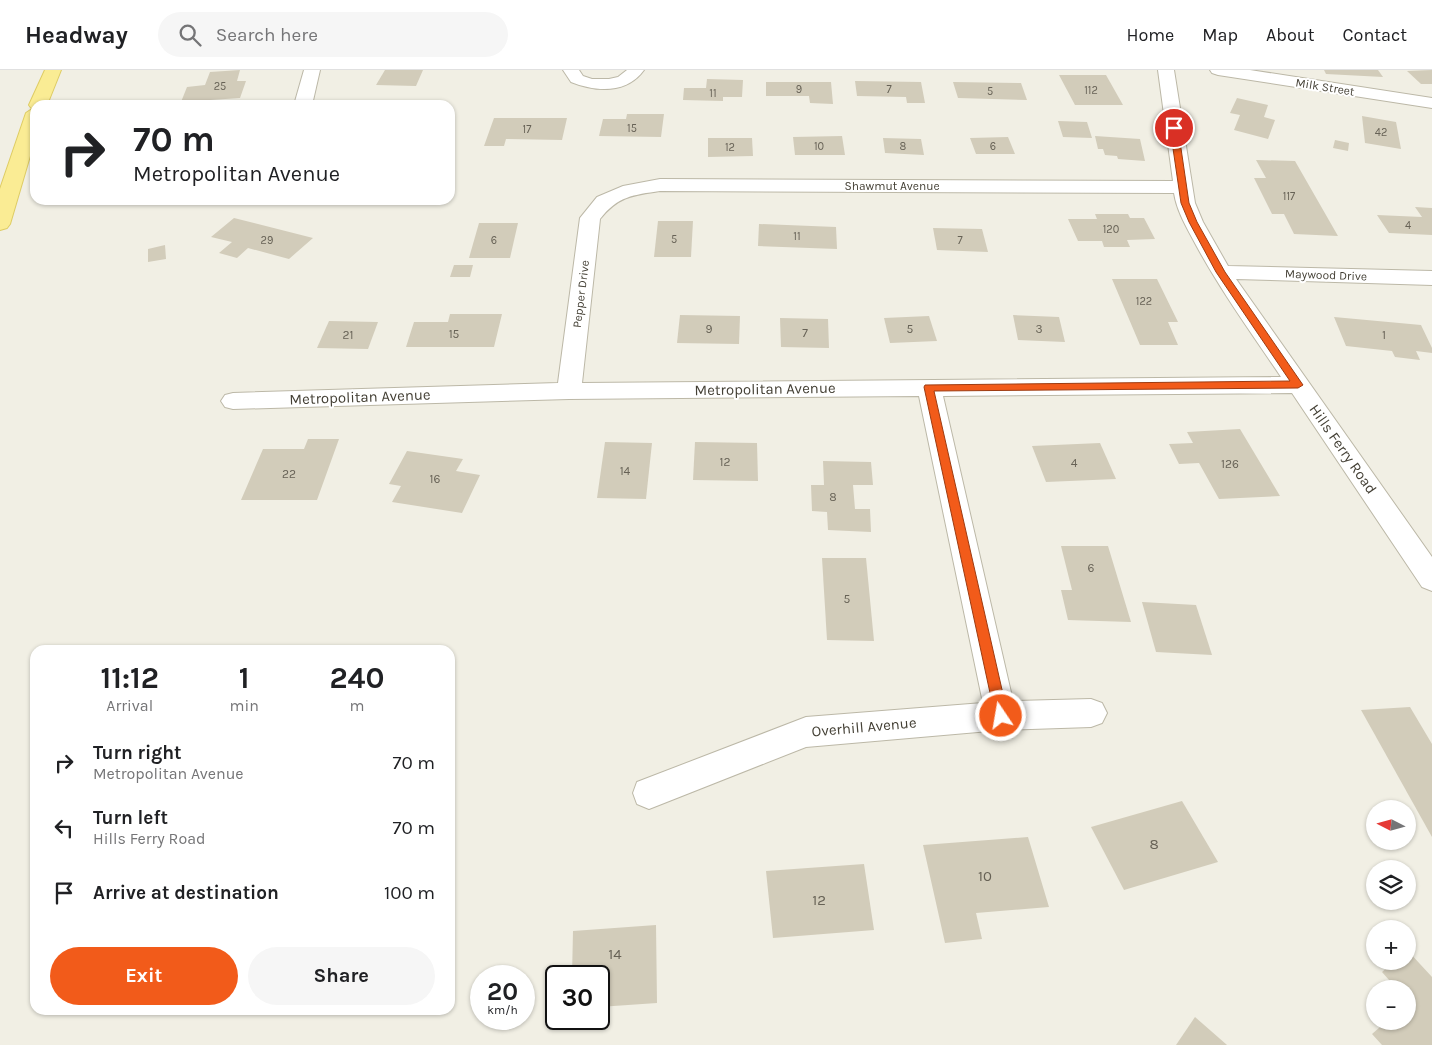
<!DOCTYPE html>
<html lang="en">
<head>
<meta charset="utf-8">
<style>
	:root { --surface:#fff; --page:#f6f6f6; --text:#202124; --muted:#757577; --line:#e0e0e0; --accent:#f25b1a }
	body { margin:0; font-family:Karla,sans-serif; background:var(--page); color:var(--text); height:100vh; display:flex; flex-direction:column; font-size:19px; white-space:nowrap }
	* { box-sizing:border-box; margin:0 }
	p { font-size:16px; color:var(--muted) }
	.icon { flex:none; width:28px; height:28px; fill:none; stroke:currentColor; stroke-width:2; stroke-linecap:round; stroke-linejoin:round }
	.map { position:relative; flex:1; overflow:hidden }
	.details { position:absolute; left:30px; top:575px; width:425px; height:370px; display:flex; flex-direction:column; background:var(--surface); border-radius:15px; box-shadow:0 1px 4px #0004 }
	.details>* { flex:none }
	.guide { position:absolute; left:30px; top:30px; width:425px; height:105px; border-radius:15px; box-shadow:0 1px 4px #0004; background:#fff; color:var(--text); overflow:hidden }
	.needle { width:32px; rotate:276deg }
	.fabs { position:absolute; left:1366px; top:730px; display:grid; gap:10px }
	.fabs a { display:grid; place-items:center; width:50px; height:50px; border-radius:50%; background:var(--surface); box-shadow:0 1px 4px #0004; font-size:25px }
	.speed { position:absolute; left:470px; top:895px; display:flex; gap:10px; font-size:25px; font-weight:700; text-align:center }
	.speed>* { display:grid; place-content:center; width:65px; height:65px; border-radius:50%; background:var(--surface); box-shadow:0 1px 4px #0004; line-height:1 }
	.speed small { font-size:12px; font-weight:400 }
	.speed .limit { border:2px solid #111; border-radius:8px; background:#fff; color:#111 }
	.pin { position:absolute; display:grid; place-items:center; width:42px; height:42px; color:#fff; margin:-21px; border:2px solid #fff; border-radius:50%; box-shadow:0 1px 5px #0007 }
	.me { position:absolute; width:55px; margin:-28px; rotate:348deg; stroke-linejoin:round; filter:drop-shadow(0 0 4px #0008) }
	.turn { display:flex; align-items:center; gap:18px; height:105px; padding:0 20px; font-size:22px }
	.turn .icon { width:65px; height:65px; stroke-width:2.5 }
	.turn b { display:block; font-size:35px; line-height:42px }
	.eta { display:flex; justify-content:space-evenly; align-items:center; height:85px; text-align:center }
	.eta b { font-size:30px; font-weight:700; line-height:35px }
	.cta { display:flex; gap:10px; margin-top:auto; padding:10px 20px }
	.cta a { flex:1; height:58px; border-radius:30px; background:var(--accent); color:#fff; font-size:20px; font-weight:700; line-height:58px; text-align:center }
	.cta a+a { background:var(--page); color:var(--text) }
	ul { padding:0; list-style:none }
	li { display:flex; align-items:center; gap:15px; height:65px; padding:0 20px }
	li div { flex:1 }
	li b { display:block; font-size:19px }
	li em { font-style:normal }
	header { display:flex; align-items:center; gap:30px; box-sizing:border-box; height:70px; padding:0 25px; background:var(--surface); border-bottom:1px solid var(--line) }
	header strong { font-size:24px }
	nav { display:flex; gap:28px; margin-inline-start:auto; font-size:18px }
	.search { width:350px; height:45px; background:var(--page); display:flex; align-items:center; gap:12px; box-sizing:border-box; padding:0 18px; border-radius:28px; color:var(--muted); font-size:19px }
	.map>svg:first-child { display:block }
	.building { fill:#d2ccba }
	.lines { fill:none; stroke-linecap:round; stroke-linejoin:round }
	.minor-casing { stroke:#bcb8a7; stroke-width:2 }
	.major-casing { stroke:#decc64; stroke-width:2 }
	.minor { fill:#fff; fill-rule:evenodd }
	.major { fill:#faec94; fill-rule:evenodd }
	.route { fill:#f25b1a; stroke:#9d3b11 }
	.labels { text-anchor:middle; stroke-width:4; stroke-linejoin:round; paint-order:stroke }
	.far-number-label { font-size:11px; fill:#676256 }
	.far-street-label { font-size:12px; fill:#433f34; stroke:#fff }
	.number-label { font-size:12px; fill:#676256 }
	.street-label { font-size:15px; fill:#433f34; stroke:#fff }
	.near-number-label { font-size:15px; fill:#676256 }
</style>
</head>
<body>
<header>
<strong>Headway</strong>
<div class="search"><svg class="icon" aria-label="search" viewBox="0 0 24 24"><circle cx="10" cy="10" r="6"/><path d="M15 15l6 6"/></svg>Search here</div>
<nav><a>Home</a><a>Map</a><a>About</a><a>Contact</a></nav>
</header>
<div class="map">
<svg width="1432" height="975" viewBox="0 0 1432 975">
	<rect width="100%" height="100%" fill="#f1efe4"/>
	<g class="building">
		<path d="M240,0L237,11H246L240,28L181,32L187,17L205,15L210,2Z"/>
		<path d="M385,0H423L416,16L376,15Z"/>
		<path d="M1324,0H1378L1383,7L1326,4Z"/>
		<path d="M1432,0V14H1421L1407,1Z"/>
		<path d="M1059,5H1106L1123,35H1075Z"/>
		<path d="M707,9L743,10L742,27H723V31L683,30L684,18H706Z"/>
		<path d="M855,11L921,12L925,33H907L906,27L857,26Z"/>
		<path d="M766,12H831L833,34L810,33L809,26H766Z"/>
		<path d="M953,12L1021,13L1027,30L958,28Z"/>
		<path d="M1237,28L1268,35L1264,47L1275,50L1268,69L1234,60L1240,45L1230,43Z"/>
		<path d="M627,44H664L661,67L599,66L603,49H626Z"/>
		<path d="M1362,46L1396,52L1401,79L1365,73Z"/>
		<path d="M494,48H567L562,70L506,69L504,76H484Z"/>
		<path d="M1058,51L1087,52L1092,68L1063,67Z"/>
		<path d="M842,66L845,85H795L793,67Z"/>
		<path d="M1095,66L1140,69L1145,91L1118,89L1117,86L1105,85L1103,79H1098Z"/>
		<path d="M1008,67L1015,84H976L970,68Z"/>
		<path d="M708,68H752L753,86L708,87Z"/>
		<path d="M883,68L921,69L924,85L885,83Z"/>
		<path d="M1335,70L1349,73L1348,81L1333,78Z"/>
		<path d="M1256,90L1295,91L1338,166L1294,164L1284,144H1272L1254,108H1266Z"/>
		<path d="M1415,137L1432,138V165L1389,163L1377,145L1422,147Z"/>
		<path d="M1095,144H1128L1130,148H1144L1155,169L1127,170L1130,177H1104L1102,171H1078L1068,149H1097Z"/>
		<path d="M234,148L313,168L289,189L248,178L237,188L219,183L232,172L211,167Z"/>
		<path d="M658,151H693L691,187H654Z"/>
		<path d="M479,153H518L510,188H469Z"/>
		<path d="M759,154L836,157L837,179L758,176Z"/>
		<path d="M933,158L982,159L988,182L937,180Z"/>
		<path d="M165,175L166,189L148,192V179Z"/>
		<path d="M454,195H473L470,207H450Z"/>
		<path d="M1112,209H1157L1178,252H1168L1178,275H1140Z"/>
		<path d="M450,244H502L494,277H406L414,252H448Z"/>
		<path d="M680,245L740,246L739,274L677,273Z"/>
		<path d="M1013,245L1059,247L1065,272L1018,270Z"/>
		<path d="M929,246L937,271L890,273L884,248Z"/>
		<path d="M1334,247L1421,255L1432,278V283L1416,281L1420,290L1395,287L1392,281L1346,276Z"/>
		<path d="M780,248L828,249L829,278L781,277Z"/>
		<path d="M329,251L378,252L368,279L317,278Z"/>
		<path d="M1240,359L1280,426L1219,429L1199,393L1179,394L1169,374L1193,373L1187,362Z"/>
		<path d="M308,369H339L317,430H241L263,379H304Z"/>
		<path d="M605,372L652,373L646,429L597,428Z"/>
		<path d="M695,372L757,373L758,411L693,410Z"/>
		<path d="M1100,373L1116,409L1046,412L1032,376Z"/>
		<path d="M407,381L463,389L456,401L480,405L462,443L392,432L401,416L389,414Z"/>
		<path d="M823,391L871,392L873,415H853L855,439H870L871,462L828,460L827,442L812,441L811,415H824Z"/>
		<path d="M1061,476H1108L1131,552L1068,550L1061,520H1072Z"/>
		<path d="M822,488H866L874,571L827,570Z"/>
		<path d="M1142,532L1196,535L1212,585L1156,582Z"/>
		<path d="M1410,637L1432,674V767L1361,640Z"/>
		<path d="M1182,731L1218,792L1124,820L1091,757Z"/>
		<path d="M1028,767L1049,837L976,843L982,869L945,873L923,775Z"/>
		<path d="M864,794L874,860L773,868L766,801Z"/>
		<path d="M656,855L657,933L599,937V906H572L573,861Z"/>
		<path d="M1408,881L1432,907V975H1382L1372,964L1387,951H1408V934L1409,933L1408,931V919H1397L1382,902L1395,891H1408Z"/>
		<path d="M1195,947L1227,975H1176Z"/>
	</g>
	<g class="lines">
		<g class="minor-casing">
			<g id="minor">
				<path d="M304,0H320L312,35H294Z"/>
				<path d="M563,0H579L583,6L592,9H609L618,7L627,0H644C627,24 596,22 571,12Z"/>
				<path d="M1158,0H1174L1195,133L1203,152L1228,196L1432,201V215L1236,209L1432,487V521L1422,517L1292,323L943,326L1013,631L1091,629L1102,633L1107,643L1102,653L1091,657L1001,660L806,677L649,739L637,734L633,723L637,712L806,647L983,633L919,326L569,329L233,339L225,337L221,331L225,325L233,323L558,313L580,148L597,127L623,116L660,109L1173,111ZM660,121L1174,123C1177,142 1187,158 1196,175C1221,221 1252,264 1281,307L582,313L600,149C618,126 633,125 660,121Z"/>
				<path d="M1210,0H1250L1432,28V38L1218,5L1212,3Z"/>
			</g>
		</g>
		<g class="major-casing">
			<path id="major" d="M45,0H61L47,35H35V69L10,154L7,158L0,160V119L26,43L32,39L29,35Z"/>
		</g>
		<use href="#minor" class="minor"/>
		<use href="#major" class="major"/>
	</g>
	<path class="route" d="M1174,56L1178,58L1189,133L1197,152L1225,202L1303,315L1298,318L934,321L1008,646L1006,650L1001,652L997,650L995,646L924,317L925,315L1290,311L1216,202L1189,152L1181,133L1170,58Z"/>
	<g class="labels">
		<g class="far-number-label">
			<text x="220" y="20">25</text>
			<text x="799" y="23">9</text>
			<text x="889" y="23">7</text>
			<text x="1091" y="24">112</text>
			<text x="990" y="25">5</text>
			<text x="713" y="27">11</text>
			<text x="632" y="62">15</text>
			<text x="527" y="63">17</text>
			<text x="1381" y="66">42</text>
			<text x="819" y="80">10</text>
			<text x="903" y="80">8</text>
			<text x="993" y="80">6</text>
			<text x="730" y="81">12</text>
			<text x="1289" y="130">117</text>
			<text x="1408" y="159">4</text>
			<text x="1111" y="163">120</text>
			<text x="797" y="170">11</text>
			<text x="674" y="173">5</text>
			<text x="267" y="174">29</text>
			<text x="494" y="174">6</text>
			<text x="960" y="174">7</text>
			<text x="1144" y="235">122</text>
		</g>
		<g class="far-street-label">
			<text transform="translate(1325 17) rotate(9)" y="4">Milk Street</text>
			<text x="892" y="120">Shawmut Avenue</text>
			<text transform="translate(1326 205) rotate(2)" y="4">Maywood Drive</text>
			<text transform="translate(581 224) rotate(-83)" y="4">Pepper Drive</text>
		</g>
		<g class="number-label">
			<text x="709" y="263">9</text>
			<text x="910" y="263">5</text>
			<text x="1039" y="263">3</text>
			<text x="805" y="267">7</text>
			<text x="454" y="268">15</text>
			<text x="348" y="269">21</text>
			<text x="1384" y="269">1</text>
			<text x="725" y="396">12</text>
			<text x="1074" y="397">4</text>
			<text x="1230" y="398">126</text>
			<text x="625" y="405">14</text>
			<text x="289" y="408">22</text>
			<text x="435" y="413">16</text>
			<text x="833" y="431">8</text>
			<text x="1091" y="502">6</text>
			<text x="847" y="533">5</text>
		</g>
		<g class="street-label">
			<text transform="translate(765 319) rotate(-1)" y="5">Metropolitan Avenue</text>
			<text transform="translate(360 327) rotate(-2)" y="5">Metropolitan Avenue</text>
			<text transform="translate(1343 379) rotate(55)" y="5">Hills Ferry Road</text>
			<text transform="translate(864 657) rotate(-5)" y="5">Overhill Avenue</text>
		</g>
		<g class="near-number-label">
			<text x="1154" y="779">8</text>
			<text x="985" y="811">10</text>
			<text x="819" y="835">12</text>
			<text x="615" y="889">14</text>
		</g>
	</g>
</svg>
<div class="fabs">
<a><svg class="needle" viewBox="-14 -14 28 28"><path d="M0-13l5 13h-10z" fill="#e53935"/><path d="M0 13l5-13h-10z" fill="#757577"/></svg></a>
<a><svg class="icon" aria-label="layers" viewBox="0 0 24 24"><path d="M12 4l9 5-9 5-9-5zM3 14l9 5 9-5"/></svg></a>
<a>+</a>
<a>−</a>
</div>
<div class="speed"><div>20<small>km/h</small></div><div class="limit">30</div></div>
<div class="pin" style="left:1174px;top:58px;background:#d93025"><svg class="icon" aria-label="arrive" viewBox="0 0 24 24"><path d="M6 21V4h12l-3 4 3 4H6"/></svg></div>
<svg class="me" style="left:1001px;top:646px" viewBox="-20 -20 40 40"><circle r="17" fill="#f25b1a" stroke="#fff" stroke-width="3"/><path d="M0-11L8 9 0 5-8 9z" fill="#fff"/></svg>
<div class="guide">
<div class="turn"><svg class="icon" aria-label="right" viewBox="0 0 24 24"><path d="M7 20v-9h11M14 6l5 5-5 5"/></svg><div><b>70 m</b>Metropolitan Avenue</div></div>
</div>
<section class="details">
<div class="eta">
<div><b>11:12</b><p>Arrival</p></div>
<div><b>1</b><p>min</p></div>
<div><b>240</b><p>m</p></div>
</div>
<ul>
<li><svg class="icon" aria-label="right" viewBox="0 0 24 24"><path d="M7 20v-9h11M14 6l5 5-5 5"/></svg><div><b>Turn right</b><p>Metropolitan Avenue</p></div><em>70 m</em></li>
<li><svg class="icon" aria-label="left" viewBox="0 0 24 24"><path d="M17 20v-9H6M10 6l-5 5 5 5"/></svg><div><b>Turn left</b><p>Hills Ferry Road</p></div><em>70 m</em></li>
<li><svg class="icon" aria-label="arrive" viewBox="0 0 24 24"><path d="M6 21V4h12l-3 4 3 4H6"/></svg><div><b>Arrive at destination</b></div><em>100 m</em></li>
</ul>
<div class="cta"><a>Exit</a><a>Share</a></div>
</section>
</div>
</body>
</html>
